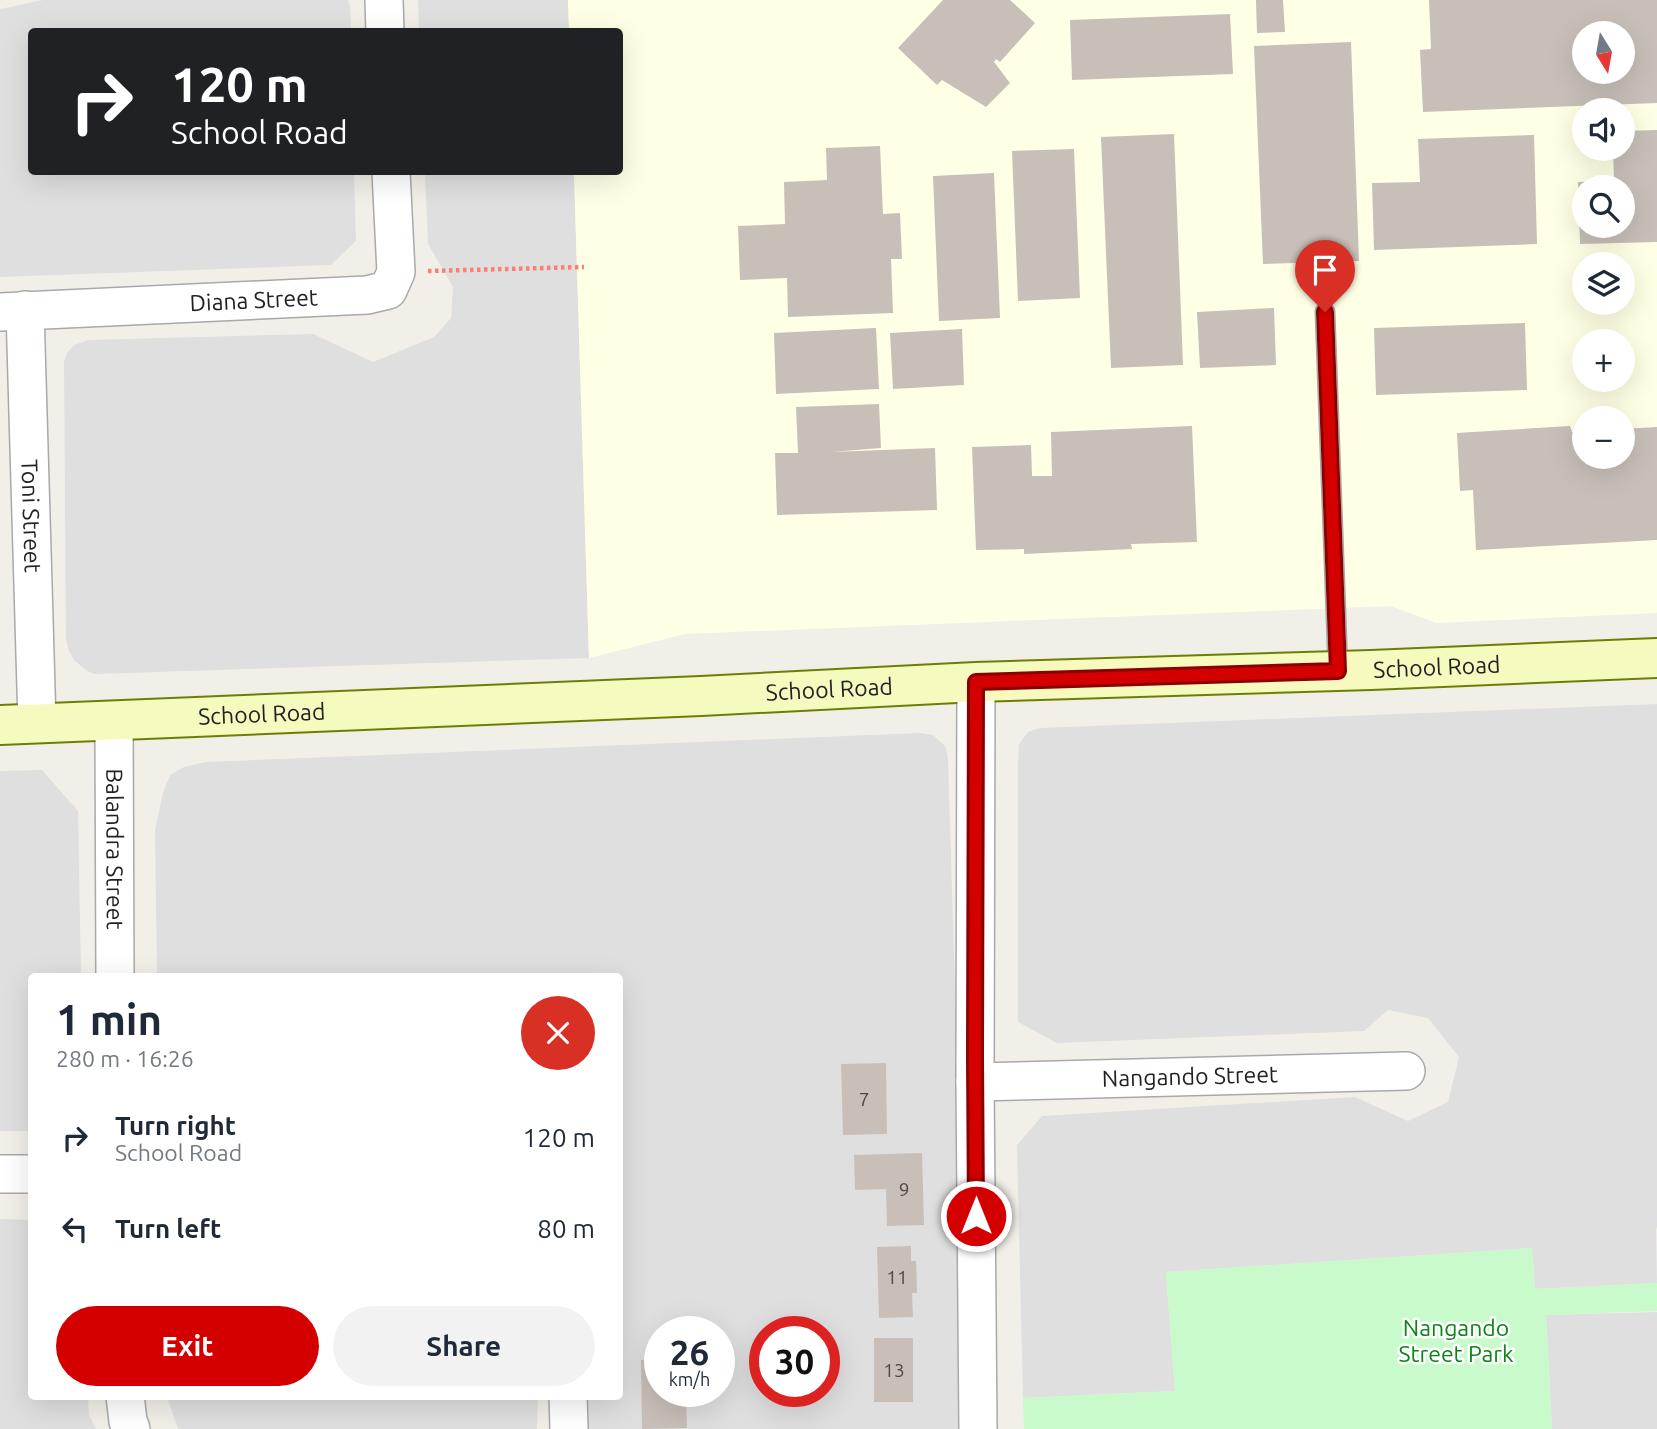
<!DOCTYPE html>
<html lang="en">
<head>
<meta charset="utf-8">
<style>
	:root { --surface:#fff; --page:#f2f2f3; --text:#1f2937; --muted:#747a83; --accent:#d40000 }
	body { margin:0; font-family:Ubuntu,sans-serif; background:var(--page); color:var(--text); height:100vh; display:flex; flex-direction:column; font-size:26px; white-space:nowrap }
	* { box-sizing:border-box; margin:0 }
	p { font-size:23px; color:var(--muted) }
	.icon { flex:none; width:38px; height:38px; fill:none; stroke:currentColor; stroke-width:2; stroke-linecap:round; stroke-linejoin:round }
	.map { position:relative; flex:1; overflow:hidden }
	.side { position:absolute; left:28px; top:973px; width:595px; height:427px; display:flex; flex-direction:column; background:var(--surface); border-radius:7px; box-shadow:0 7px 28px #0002 }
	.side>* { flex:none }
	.guide { position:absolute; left:28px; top:28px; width:595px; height:147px; border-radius:7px; box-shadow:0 7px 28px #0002; background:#202124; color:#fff; overflow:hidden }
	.needle { width:46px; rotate:169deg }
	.buttons { position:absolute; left:1572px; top:21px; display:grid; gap:14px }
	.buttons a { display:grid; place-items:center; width:63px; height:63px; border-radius:50%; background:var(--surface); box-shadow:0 7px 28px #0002; font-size:35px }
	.speed { position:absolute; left:644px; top:1316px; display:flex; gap:14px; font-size:35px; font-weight:700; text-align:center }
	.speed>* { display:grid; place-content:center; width:91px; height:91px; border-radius:50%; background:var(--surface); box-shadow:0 7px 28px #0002; line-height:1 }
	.speed small { font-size:18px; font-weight:400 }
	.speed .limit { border:10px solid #d22; background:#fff; color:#111 }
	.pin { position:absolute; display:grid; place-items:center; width:60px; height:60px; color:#fff; margin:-72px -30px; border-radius:50% 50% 50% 0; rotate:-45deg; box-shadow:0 0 7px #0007 }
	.pin .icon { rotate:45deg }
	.me { position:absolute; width:77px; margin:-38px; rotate:0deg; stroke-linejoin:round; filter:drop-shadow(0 0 5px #0008) }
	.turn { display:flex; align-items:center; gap:24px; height:147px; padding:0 28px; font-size:32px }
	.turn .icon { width:91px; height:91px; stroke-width:2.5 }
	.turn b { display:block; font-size:49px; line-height:60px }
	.round { display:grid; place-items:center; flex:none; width:74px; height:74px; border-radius:37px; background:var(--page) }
	.head { display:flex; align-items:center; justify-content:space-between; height:119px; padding:0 28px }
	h1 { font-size:42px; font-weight:700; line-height:52px }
	.action { display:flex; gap:14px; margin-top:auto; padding:14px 28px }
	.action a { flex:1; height:80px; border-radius:42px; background:var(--accent); color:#fff; font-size:28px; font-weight:700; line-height:80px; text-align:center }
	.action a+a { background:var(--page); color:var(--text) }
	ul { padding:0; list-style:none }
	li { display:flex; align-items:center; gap:21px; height:91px; padding:0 28px }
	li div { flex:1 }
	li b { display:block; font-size:26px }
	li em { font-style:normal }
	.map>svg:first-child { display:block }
	.residential { fill:#e0dfdf; fill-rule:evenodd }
	.education { fill:#ffffe5; fill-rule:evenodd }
	.park { fill:#c8facc }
	.building { fill:#c7bfb8; fill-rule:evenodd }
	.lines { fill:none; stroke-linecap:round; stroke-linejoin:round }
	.lane-casing { stroke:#a9a9a9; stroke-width:21 }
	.street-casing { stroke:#a9a9a9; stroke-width:40 }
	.secondary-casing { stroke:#707d05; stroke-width:42 }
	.path { stroke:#fa8072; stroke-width:4.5; stroke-dasharray:3.5 3.5; stroke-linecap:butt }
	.lane { stroke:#fff; stroke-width:18 }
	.street { stroke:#fff; stroke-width:37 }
	.secondary { stroke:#f7fabf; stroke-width:38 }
	.route-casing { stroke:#8a0000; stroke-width:18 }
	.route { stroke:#d40000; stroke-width:12 }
	.labels { text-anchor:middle; stroke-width:5; stroke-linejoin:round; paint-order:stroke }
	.number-label { font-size:19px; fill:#4b4948 }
	.street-label { font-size:23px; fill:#222; stroke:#fff }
	.park-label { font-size:23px; fill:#0c8416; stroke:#fff }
</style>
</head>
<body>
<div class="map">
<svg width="1657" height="1429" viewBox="0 0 1657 1429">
	<rect width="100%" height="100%" fill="#f2efe9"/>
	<g class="residential">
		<path d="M43,0H348L350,5L351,31L32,32V172H354L356,241L331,265L0,277V9Z"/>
		<path d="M418,0H568L569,31H419Z"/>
		<path d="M425,172H574L589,658L95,674L87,671L74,660L69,651L66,639L64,362L67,353L74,345L88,340L313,334L373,362L434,337L451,318L453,287L428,244Z"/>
		<path d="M1657,704V1226L1656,1230L1657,1283L1535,1289L1532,1248L1166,1272L1175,1391L1023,1398L1017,1145L1042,1116L1355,1097L1408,1121L1448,1102L1459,1057L1428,1018L1388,1010L1364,1031L1057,1043L1018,1022V763L1019,744L1028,732L1040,728Z"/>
		<path d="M920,733L933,735L945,746L948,758L959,1119L966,1429H583V1397L620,1396V976H157L155,830L163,793L170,775L184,767L206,762ZM660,1332H719V1391H660ZM765,1332H824V1391H765Z"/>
		<path d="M42,770L78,811L81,976H32L31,1131H0V771Z"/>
		<path d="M0,1219L31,1220L32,1396L88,1397L89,1415L96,1429H0Z"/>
		<path d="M1657,1312V1429H1552L1546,1315Z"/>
		<path d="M167,1397H538L537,1429H178Z"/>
	</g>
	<path class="education" d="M568,0H1657V613L1437,623L1391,606L685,634L589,658L574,172H620V32L569,31ZM1584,33H1622V72H1584ZM1584,110H1622V149H1584ZM1584,187H1622V226H1584ZM1584,264H1622V303H1584ZM1584,341H1622V380H1584ZM1584,418H1622V457H1584Z"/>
	<path class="park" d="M1532,1248L1535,1289L1657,1283V1311L1546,1315L1552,1429H1024L1023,1398L1175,1391L1166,1272Z"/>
	<g class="building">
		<path d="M943,0H1010L1035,23L1000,62L996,59L994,62L1010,83L986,107L942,80L937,85L898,48Z"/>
		<path d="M1256,0H1283L1285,32L1257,33Z"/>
		<path d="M1429,0H1657V103L1423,112L1420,50L1431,49ZM1584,33H1622V72H1584Z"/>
		<path d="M1230,14L1233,74L1072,80L1070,20Z"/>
		<path d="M1351,42L1359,261L1263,264L1254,46Z"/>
		<path d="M1657,130V242L1580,244L1578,182L1614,181L1613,149H1622V131ZM1584,187H1622V226H1584Z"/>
		<path d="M1174,134L1183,365L1111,368L1101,137Z"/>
		<path d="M1534,135L1537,244L1374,250L1372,183L1420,182L1418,139Z"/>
		<path d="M880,146L883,214L900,213L902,259H891L893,313L788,317L787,278L740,280L738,226L785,224L784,182L827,180L826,148Z"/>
		<path d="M1074,149L1080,298L1018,301L1012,151Z"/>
		<path d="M994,173L1000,318L939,321L933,176Z"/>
		<path d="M1274,308L1276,365L1200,368L1197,312Z"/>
		<path d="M1525,323L1527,390L1376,395L1374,328Z"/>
		<path d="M876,328L879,389L776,394L774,333Z"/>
		<path d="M962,329L964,385L893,389L890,333Z"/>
		<path d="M879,404L881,448L831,452L935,448L937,510L777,515L775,453H798L796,407Z"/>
		<path d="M1192,426L1197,542L1131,544L1132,549L1024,554V549L976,550L972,447L1031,445L1032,476H1052L1051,432Z"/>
		<path d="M1570,426L1572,432L1584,431V457H1622V429L1657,427V540L1476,550L1473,490L1460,491L1457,433Z"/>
		<path d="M886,1063L887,1134L843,1135L841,1064Z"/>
		<path d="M922,1153L924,1225L887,1226L886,1189L855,1190L854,1155Z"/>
		<path d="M911,1246V1261H916L917,1293H912L913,1317L879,1318L877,1247Z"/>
		<rect x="874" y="1338" width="39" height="64"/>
		<path d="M660,1359V1391H686L687,1428L642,1429L641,1360Z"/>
	</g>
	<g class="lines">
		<g class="lane-casing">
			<path id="lane" d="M1325,312L1338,671"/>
		</g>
		<g class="street-casing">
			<g id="street">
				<path d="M384,0L385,32"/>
				<path id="s1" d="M25,310L37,723"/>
				<path id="s2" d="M0,312L367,295L388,290L396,272L391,172"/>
				<path d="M976,682L975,1082L978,1429"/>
				<path id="s3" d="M114,721L115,976"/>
				<path id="s4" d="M975,1082L1406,1071"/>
				<path d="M0,1174H32"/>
				<path d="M125,1396L128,1421L131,1429"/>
				<path d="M568,1396L569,1429"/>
			</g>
		</g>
		<g class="secondary-casing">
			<g id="secondary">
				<path id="s5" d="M0,725L701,696L976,682L1371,670L1657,658"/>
			</g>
		</g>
		<path class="path" d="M428,271L584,267"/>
		<use href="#lane" class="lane"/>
		<use href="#street" class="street"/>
		<use href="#secondary" class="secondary"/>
	</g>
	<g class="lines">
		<g class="route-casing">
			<path id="route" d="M976,1216L975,1056L976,682L1338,671L1325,312"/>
		</g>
		<use href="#route" class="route"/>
	</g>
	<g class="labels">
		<g class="number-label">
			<text x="864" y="1106">7</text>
			<text x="904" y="1196">9</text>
			<text x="897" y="1284">11</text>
			<text x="894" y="1377">13</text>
		</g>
		<g class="street-label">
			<text dy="8" stroke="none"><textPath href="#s2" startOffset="254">Diana Street</textPath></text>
			<text dy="8" stroke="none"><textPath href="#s1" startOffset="206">Toni Street</textPath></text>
			<text dy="8" stroke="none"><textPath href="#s5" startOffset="1438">School Road</textPath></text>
			<text dy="8" stroke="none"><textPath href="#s5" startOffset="830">School Road</textPath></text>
			<text dy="8" stroke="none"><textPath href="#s5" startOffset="262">School Road</textPath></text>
			<text dy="8" stroke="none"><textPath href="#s3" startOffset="128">Balandra Street</textPath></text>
			<text dy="8" stroke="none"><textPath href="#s4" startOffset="215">Nangando Street</textPath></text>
		</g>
		<g class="park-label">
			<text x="1456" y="1336">Nangando<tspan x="1456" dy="26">Street Park</tspan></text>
		</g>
	</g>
</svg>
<div class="buttons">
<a><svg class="needle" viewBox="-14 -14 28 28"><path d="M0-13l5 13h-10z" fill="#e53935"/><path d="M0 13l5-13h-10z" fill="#747a83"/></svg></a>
<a><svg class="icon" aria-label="sound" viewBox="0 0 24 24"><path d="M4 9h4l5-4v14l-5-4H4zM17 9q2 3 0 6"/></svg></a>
<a><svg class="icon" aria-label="search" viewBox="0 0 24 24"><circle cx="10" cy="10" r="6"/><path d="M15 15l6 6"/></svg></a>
<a><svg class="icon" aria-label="layers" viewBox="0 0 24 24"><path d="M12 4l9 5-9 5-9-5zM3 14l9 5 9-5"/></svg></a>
<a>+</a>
<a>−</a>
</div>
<div class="speed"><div>26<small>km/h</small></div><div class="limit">30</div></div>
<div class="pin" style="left:1325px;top:312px;background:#d93025"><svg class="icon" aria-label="arrive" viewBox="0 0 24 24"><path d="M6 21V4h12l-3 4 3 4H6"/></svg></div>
<svg class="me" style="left:976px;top:1216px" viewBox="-20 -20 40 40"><circle r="17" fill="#d40000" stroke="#fff" stroke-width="3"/><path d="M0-11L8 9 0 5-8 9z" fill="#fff"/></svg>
<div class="guide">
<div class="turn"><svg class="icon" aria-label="right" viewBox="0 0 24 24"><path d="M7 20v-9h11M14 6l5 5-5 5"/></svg><div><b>120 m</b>School Road</div></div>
</div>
<section class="side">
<div class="head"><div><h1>1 min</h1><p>280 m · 16:26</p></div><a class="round" style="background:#d93025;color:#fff"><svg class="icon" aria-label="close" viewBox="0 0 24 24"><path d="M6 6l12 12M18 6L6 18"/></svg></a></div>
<ul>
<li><svg class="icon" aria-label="right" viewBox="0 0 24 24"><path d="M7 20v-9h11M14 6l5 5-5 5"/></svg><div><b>Turn right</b><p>School Road</p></div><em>120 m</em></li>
<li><svg class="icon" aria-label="left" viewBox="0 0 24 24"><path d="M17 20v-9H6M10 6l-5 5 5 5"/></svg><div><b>Turn left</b></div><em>80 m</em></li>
</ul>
<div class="action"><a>Exit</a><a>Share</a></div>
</section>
</div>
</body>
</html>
